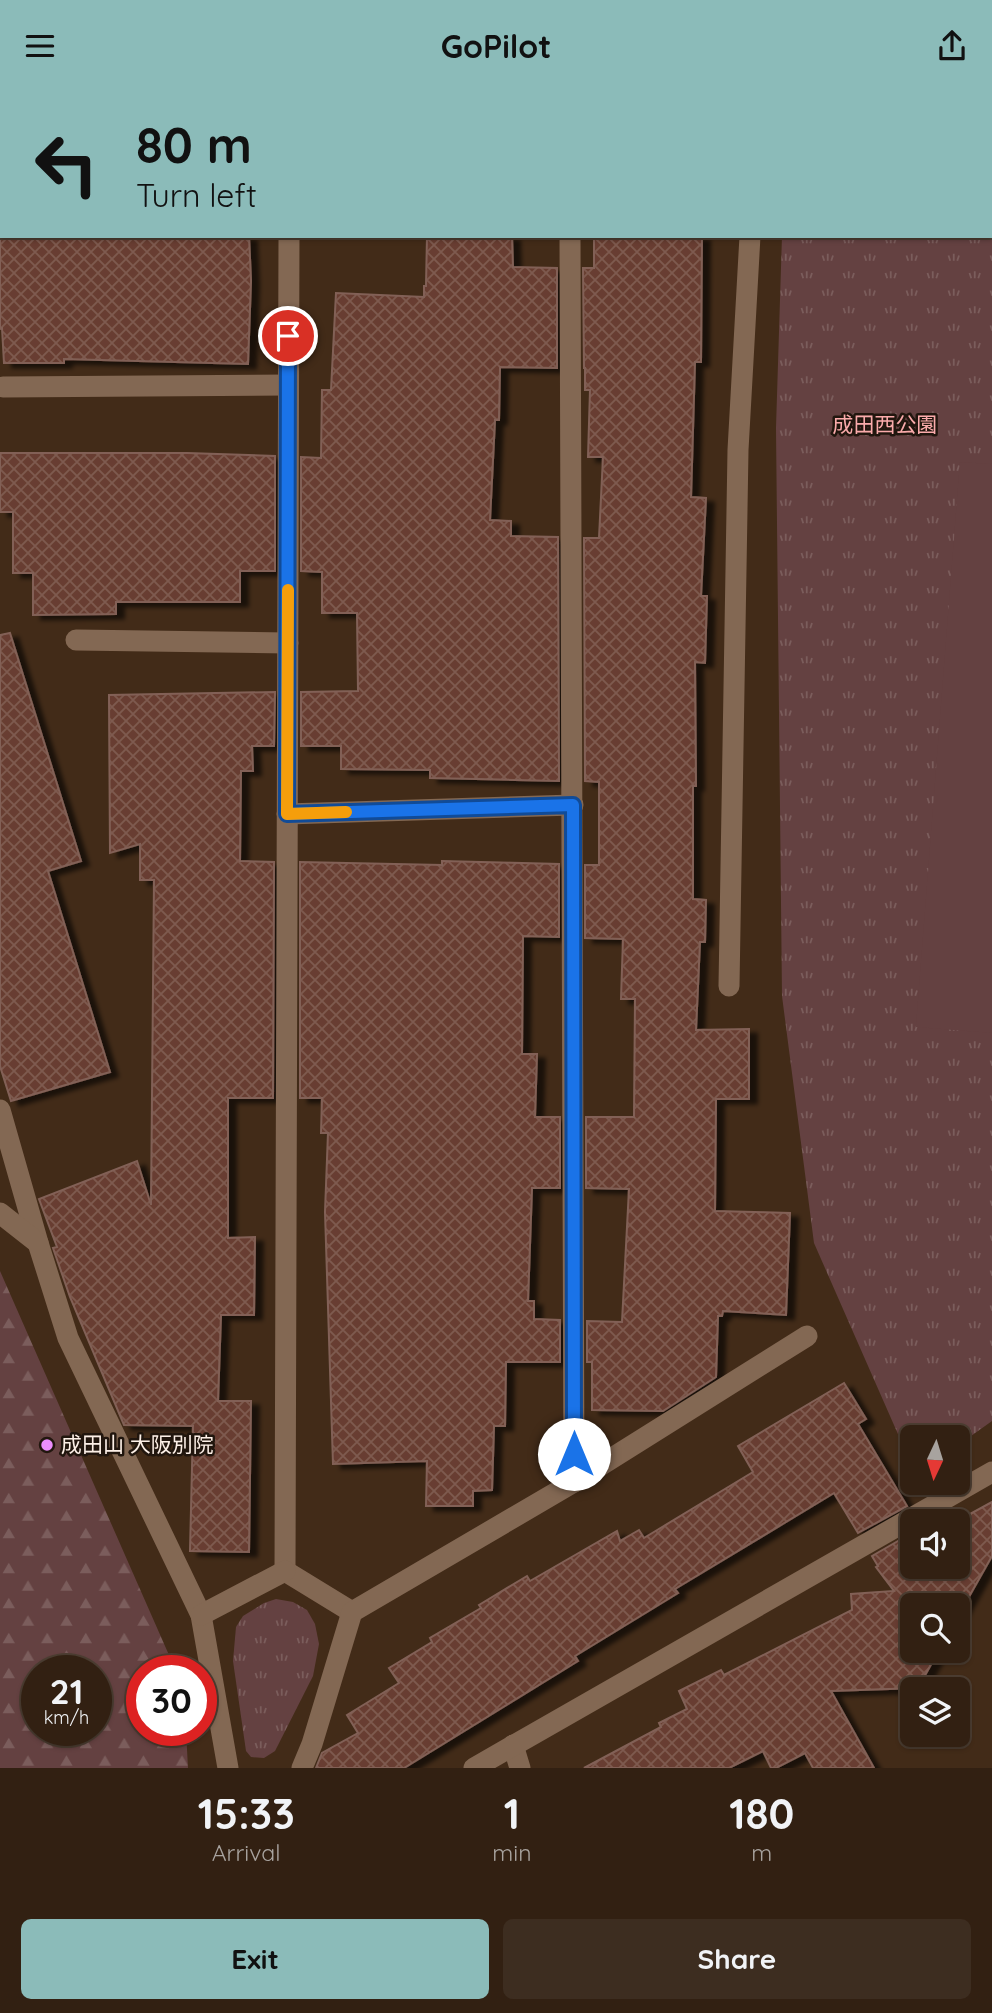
<!DOCTYPE html>
<html lang="en">
<head>
<meta charset="utf-8">
<style>
	:root { --surface:#322012; --page:#3d2d20; --text:#f1f3f6; --muted:#a8a39f; --line:#4d3e32; --accent:#8bbbb9 }
	body { margin:0; font-family:Quicksand,"Noto Sans JP",sans-serif; background:var(--page); color:var(--text); height:100vh; display:flex; flex-direction:column; font-size:26px; white-space:nowrap }
	* { box-sizing:border-box; margin:0 }
	p { font-size:23px; color:var(--muted) }
	.icon { flex:none; width:38px; height:38px; fill:none; stroke:currentColor; stroke-width:2; stroke-linecap:round; stroke-linejoin:round }
	.map { position:relative; height:1677px; overflow:hidden }
	.details { display:flex; flex-direction:column; background:var(--surface); flex:1 }
	.details>* { flex:none }
	.hud { position:absolute; left:0px; top:0px; width:992px; height:147px; box-shadow:0 2px 5px #0004,0 0 0 2px var(--line); background:#8bbbb9; color:#111; overflow:hidden }
	.needle { width:46px; rotate:184deg }
	.tools { position:absolute; left:900px; top:1334px; display:grid; gap:14px }
	.tools a { display:grid; place-items:center; width:70px; height:70px; border-radius:10px; background:var(--surface); box-shadow:0 2px 5px #0004,0 0 0 2px var(--line); font-size:35px }
	.speed { position:absolute; left:21px; top:1564px; display:flex; gap:14px; font-size:35px; font-weight:700; text-align:center }
	.speed>* { display:grid; place-content:center; width:91px; height:91px; border-radius:50%; background:var(--surface); box-shadow:0 2px 5px #0004,0 0 0 2px var(--line); line-height:1 }
	.speed small { font-size:18px; font-weight:400 }
	.speed .limit { border:10px solid #d22; background:#fff; color:#111 }
	.pin { position:absolute; display:grid; place-items:center; width:60px; height:60px; color:#fff; margin:-30px; border:4px solid #fff; border-radius:50%; box-shadow:0 2px 7px #0007 }
	.me { position:absolute; width:77px; margin:-38px; rotate:0deg; stroke-linejoin:round; filter:drop-shadow(0 0 5px #0008) }
	.turn { display:flex; align-items:center; gap:24px; height:147px; padding:0 21px; font-size:32px }
	.turn .icon { width:91px; height:91px; stroke-width:2.5 }
	.turn b { display:block; font-size:49px; line-height:60px }
	.eta { display:flex; justify-content:space-evenly; align-items:center; height:119px; text-align:center }
	.eta b { font-size:42px; font-weight:700; line-height:49px }
	.button { display:flex; gap:14px; margin-top:auto; padding:14px 21px }
	.button a { flex:1; height:80px; border-radius:10px; background:var(--accent); color:#111; font-size:28px; font-weight:700; line-height:80px; text-align:center }
	.button a+a { background:var(--page); color:var(--text) }
	header { display:flex; justify-content:space-between; align-items:center; height:91px; padding:0 21px; background:var(--accent); color:#111; font-size:32px; font-weight:700 }
	.map>svg:first-child { display:block }
	.grass { fill:url(#grass-tufts) }
	.forest { fill:url(#forest-firs); fill-rule:evenodd }
	.pitch { fill:#644141 }
	.building { fill:url(#building-cross-hatch); stroke:#826157; stroke-width:2; filter:url(#shadow) }
	.lines { fill:none; stroke-linecap:round; stroke-linejoin:round }
	.minor { stroke:#836853; stroke-width:21 }
	.route-casing { stroke:#114b97; stroke-width:18 }
	.route { stroke:#1a73e8; stroke-width:12 }
	.slow { stroke:#f59e0b; stroke-width:12 }
	.poi-dot { fill:#eb8dfc; stroke:#21160e; stroke-width:2.5 }
	.labels { text-anchor:middle; stroke-width:5; stroke-linejoin:round; paint-order:stroke }
	.park-label { font-size:21px; fill:#faabab; stroke:#21160e }
	.poi-label { font-size:21px; fill:#fdf0e7; stroke:#21160e; text-anchor:start }
</style>
</head>
<body>
<header><svg class="icon" aria-label="menu" viewBox="0 0 24 24"><path d="M4 6h16M4 12h16M4 18h16"/></svg>GoPilot<svg class="icon" aria-label="share" viewBox="0 0 24 24"><path d="M12 15V3M7 8l5-5 5 5M5 13v7h14v-7"/></svg></header>
<div class="map">
<svg width="992" height="1677" viewBox="0 0 992 1677">
	<defs>
		<pattern id="grass-tufts" width="24" height="20" patternUnits="userSpaceOnUse" patternTransform="scale(1.75)"><rect width="24" height="20" fill="#644141"/><path d="M3 7l-1-3M5 7V3M7 7l1-3M15 17l-1-3M17 17v-4M19 17l1-3" fill="none" stroke="#7b5d5c"/></pattern>
		<pattern id="forest-firs" width="22" height="20" patternUnits="userSpaceOnUse" patternTransform="scale(1.75)"><rect width="22" height="20" fill="#644141"/><path d="M5 1l3.5 6h-7zM16 11l3.5 6h-7z" fill="#7b5d5c"/></pattern>
		<pattern id="building-cross-hatch" width="8" height="8" patternUnits="userSpaceOnUse" patternTransform="scale(1.75)"><rect width="8" height="8" fill="#683e31"/><path d="M0 0l8 8M0 8l8-8" fill="none" stroke="#7e5a4f"/></pattern>
		<filter id="shadow"><feDropShadow dx="8" dy="4.5" stdDeviation="2" flood-color="#0009"/></filter>
	</defs>
	<rect width="100%" height="100%" fill="#422b18"/>
	<g class="grass">
		<path d="M992,1V1330L957,1355V1346H912V1375L814,1152L782,905L776,337L782,145H990V2Z"/>
		<path d="M276,1508L293,1511L307,1519L315,1533L319,1553L313,1585L275,1660L264,1667L251,1666L246,1660L233,1570L236,1536L243,1525L264,1512Z"/>
	</g>
	<path class="forest" d="M0,1180L176,1580H142V1640H186L188,1677H0ZM37,1580H96V1640H37Z"/>
	<path class="pitch" d="M960,371L992,373V942L916,936Z"/>
	<g class="building">
		<path d="M0,145H249L251,190L248,273L64,268V272H4L2,237L0,238Z"/>
		<path d="M427,145H512L513,176L557,177V277L500,276L499,329H495L490,429L511,430V445L558,446L559,690L430,687V679L341,678V655H301V601L358,600L357,522H322V481L301,480V366L321,367L322,299H331L336,202L424,206V195H426Z"/>
		<path d="M594,145H702L701,271H695L691,406L706,407L701,505H707L705,572L695,571L696,695H693V808L706,809L705,851H700L696,939L749,938V1008H716L715,1120L790,1122L786,1224L723,1220L722,1225H718L716,1286L663,1320L592,1319V1271H587V1230L622,1231L629,1098L586,1097V1026H634L635,908H621L623,848L585,847V774H599V691L585,690L584,447H599L603,366H588L590,299H585V277H584L583,177H594Z"/>
		<path d="M0,362H187L275,365V480H240V511H116V523L33,524V482H13V421H0Z"/>
		<path d="M10,542L81,770L48,780L110,981L11,1010L0,975V544Z"/>
		<path d="M275,601L274,655H252L253,680H241L240,770L274,771L273,1007H228V1147L255,1146L254,1224H221L218,1310H251L249,1461L190,1460L193,1335L124,1334L70,1206L53,1157L57,1156L39,1108L137,1070L151,1114L154,789H140V753L110,762L109,604Z"/>
		<path d="M442,770L559,773V846L523,845L522,963H537L535,1026H560V1097H532L528,1210H534V1228L560,1229V1271H506L505,1335H494L492,1399L473,1400V1415H426L427,1370L333,1373L325,1121L328,1042H321L322,1007H300V771L442,774Z"/>
		<path d="M844,1292L866,1328L858,1333L907,1415L858,1442L834,1402L675,1498L678,1502L575,1565L578,1570L404,1677H316L322,1662L358,1642L347,1624L399,1592L389,1577L432,1551L430,1547L481,1517L479,1514L527,1485L530,1490L617,1440L620,1450L639,1439L644,1447L753,1381L738,1355Z"/>
		<path d="M992,1411V1465L957,1527V1514H912V1559H939L918,1597L831,1600L874,1677H813L805,1662L776,1677H771L763,1660L729,1677H584L661,1636L659,1632L687,1618L679,1600L721,1579L724,1584L852,1519L851,1503L894,1500L876,1476L878,1475L872,1465L912,1442V1475H957V1430Z"/>
	</g>
	<g class="lines">
		<g class="minor">
			<path d="M287,0V2"/>
			<path d="M570,2V0"/>
			<path d="M947,2L948,0"/>
			<path d="M0,34L2,35"/>
			<path d="M570,145L574,1391"/>
			<path d="M3,296L288,294"/>
			<path d="M76,549L288,552"/>
			<path d="M287,723L573,714"/>
			<path d="M729,895L738,359L750,145"/>
			<path d="M0,1019L38,1152"/>
			<path d="M0,1122L38,1152L68,1247L201,1524L228,1677"/>
			<path d="M285,1480L289,145"/>
			<path d="M285,1480L352,1521"/>
			<path d="M201,1524L285,1480"/>
			<path d="M513,1654L520,1677"/>
			<path d="M302,1677L312,1653L352,1521L574,1391L807,1245"/>
			<path d="M474,1677L992,1381"/>
		</g>
	</g>
	<g class="lines">
		<g class="route-casing">
			<path id="route" d="M288,245L287,723L573,714L574,1363"/>
		</g>
		<use href="#route" class="route"/>
		<path class="slow" d="M288,499L287,723L346,721"/>
	</g>
	<circle class="poi-dot" cx="47" cy="1354" r="7"/>
	<g class="labels">
		<g class="park-label">
			<text x="885" y="341">成田西公園</text>
		</g>
		<g class="poi-label">
			<text x="61" y="1361">成田山 大阪別院</text>
		</g>
	</g>
</svg>
<div class="tools">
<a><svg class="needle" viewBox="-14 -14 28 28"><path d="M0-13l5 13h-10z" fill="#e53935"/><path d="M0 13l5-13h-10z" fill="#a8a39f"/></svg></a>
<a><svg class="icon" aria-label="sound" viewBox="0 0 24 24"><path d="M4 9h4l5-4v14l-5-4H4zM17 9q2 3 0 6"/></svg></a>
<a><svg class="icon" aria-label="search" viewBox="0 0 24 24"><circle cx="10" cy="10" r="6"/><path d="M15 15l6 6"/></svg></a>
<a><svg class="icon" aria-label="layers" viewBox="0 0 24 24"><path d="M12 4l9 5-9 5-9-5zM3 14l9 5 9-5"/></svg></a>
</div>
<div class="speed"><div>21<small>km/h</small></div><div class="limit">30</div></div>
<div class="pin" style="left:288px;top:245px;background:#d93025"><svg class="icon" aria-label="arrive" viewBox="0 0 24 24"><path d="M6 21V4h12l-3 4 3 4H6"/></svg></div>
<svg class="me" style="left:574px;top:1363px" viewBox="-20 -20 40 40"><circle r="19" fill="#fff"/><path d="M0-13L10 11 0 6-10 11z" fill="#1a73e8"/></svg>
<div class="hud">
<div class="turn"><svg class="icon" aria-label="left" viewBox="0 0 24 24"><path d="M17 20v-9H6M10 6l-5 5 5 5"/></svg><div><b>80 m</b>Turn left</div></div>
</div>
</div>
<section class="details">
<div class="eta">
<div><b>15:33</b><p>Arrival</p></div>
<div><b>1</b><p>min</p></div>
<div><b>180</b><p>m</p></div>
</div>
<div class="button"><a>Exit</a><a>Share</a></div>
</section>
</body>
</html>
